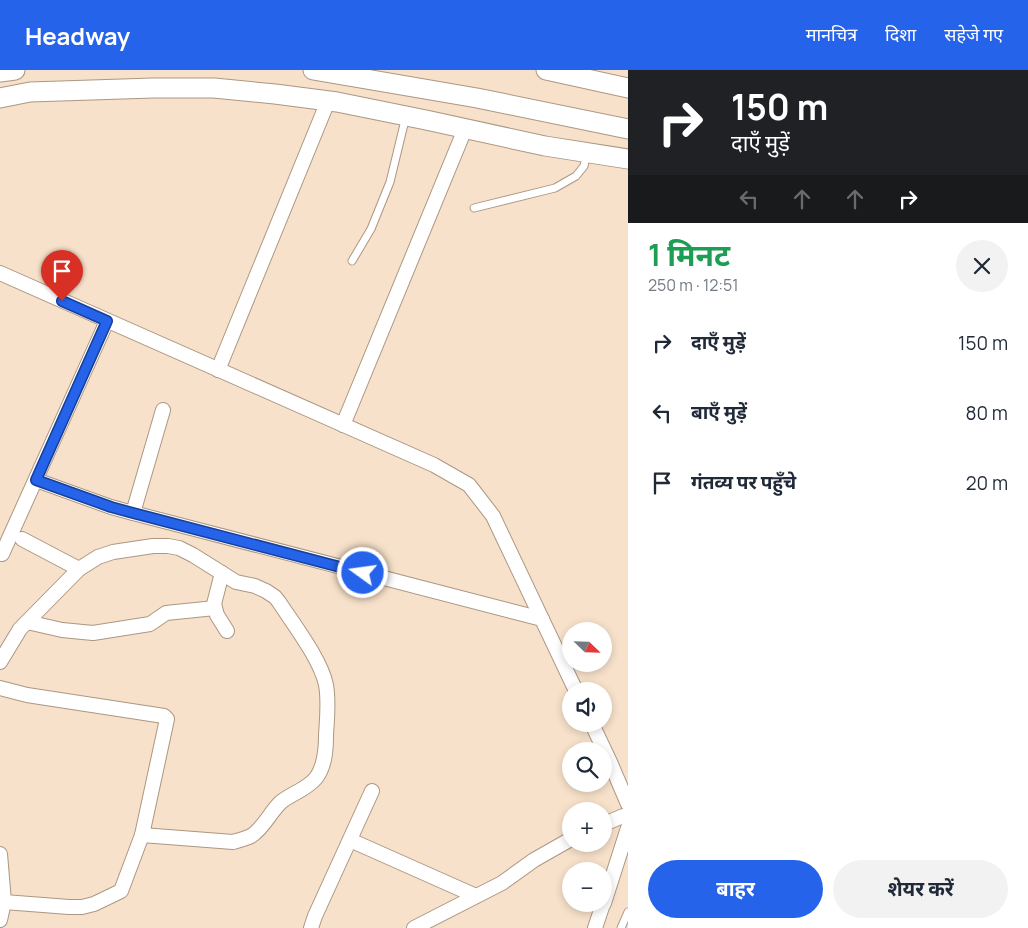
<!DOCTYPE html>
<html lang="hi">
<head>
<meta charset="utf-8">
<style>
	:root { --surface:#fff; --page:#f2f2f3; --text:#1f2937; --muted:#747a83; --accent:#2563eb }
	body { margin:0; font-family:Manrope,"Noto Sans Devanagari",sans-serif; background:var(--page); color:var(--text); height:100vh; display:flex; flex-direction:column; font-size:19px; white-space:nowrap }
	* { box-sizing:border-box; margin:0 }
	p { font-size:16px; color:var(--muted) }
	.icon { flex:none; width:28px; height:28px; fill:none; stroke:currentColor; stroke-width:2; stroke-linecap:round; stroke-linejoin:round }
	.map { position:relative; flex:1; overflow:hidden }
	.side { display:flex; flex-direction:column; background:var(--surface); width:400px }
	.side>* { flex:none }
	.top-card { background:#202124; color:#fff; overflow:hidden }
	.needle { width:32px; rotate:113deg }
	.tools { position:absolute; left:562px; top:552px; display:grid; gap:10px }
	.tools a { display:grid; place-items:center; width:50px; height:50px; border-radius:50%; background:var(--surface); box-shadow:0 2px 8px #0003; font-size:25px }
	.pin { position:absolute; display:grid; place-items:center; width:42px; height:42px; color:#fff; margin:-51px -21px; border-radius:50% 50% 50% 0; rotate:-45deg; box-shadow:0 0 5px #0007 }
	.pin .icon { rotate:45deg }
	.me { position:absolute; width:55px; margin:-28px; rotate:284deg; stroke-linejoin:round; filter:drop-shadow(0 0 4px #0008) }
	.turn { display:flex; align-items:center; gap:18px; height:105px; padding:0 20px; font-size:22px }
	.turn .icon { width:65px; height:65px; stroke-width:2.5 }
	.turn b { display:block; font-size:35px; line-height:42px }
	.lanes { display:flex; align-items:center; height:48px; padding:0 20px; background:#0003; justify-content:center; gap:25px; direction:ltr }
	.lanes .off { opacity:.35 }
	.round { display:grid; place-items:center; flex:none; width:52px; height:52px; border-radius:26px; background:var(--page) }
	.summary { display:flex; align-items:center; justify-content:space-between; height:85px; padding:0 20px }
	h1 { font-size:30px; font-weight:700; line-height:38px; color:#1e9e55 }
	.cta { display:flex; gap:10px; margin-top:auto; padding:10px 20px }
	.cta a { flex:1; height:58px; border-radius:30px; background:var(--accent); color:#fff; font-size:20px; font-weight:700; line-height:58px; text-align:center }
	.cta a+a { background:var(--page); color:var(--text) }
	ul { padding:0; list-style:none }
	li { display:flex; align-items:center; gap:15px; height:70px; padding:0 20px }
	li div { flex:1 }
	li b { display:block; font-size:19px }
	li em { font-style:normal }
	header { display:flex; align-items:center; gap:30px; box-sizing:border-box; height:70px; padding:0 25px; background:var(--accent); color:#fff }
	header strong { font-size:24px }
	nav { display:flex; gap:28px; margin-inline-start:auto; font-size:18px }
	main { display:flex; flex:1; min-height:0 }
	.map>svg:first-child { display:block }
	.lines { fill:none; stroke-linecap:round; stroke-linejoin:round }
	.lane-casing { stroke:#ac9782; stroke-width:9 }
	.street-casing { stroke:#ac9782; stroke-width:16 }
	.secondary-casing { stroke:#ac9782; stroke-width:21 }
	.lane { stroke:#fff; stroke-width:7 }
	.street { stroke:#fff; stroke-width:14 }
	.secondary { stroke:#fff; stroke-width:19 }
	.route-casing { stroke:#184099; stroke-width:12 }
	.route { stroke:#2563eb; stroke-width:9 }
</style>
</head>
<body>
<header>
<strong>Headway</strong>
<nav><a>मानचित्र</a><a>दिशा</a><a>सहेजे गए</a></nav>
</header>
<main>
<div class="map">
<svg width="628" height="858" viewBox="0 0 628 858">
	<rect width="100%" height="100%" fill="#f7e1ca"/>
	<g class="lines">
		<g class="lane-casing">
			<g id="lane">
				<path d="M474,138L555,118L576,106L584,96L587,82"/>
				<path d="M352,191L371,159L390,112L406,46"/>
				<path d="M621,858L628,842"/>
			</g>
		</g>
		<g class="street-casing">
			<g id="street">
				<path d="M0,203L434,395L469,415L493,446L576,621"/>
				<path d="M218,300L328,31"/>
				<path d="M343,355L465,59"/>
				<path d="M36,410L111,437L133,443L542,549"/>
				<path d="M133,443L163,340"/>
				<path d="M22,469L79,499"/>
				<path d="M2,484L107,251"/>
				<path d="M222,503L214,534L217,545L227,561"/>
				<path d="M27,552L62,560L93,563L150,554L166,543L215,538"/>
				<path d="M0,592L20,559L79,499L98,487L113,482L153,476H168L179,478L193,485L236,512L255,516L266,521L275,527L279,532C294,555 321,590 326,615C329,631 327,649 326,665C326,680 325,696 316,708C306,720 292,723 281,732C270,742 264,758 251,766C245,769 239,770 233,772L142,765"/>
				<path d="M0,618L27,625L164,646L167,649L142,765L121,821L94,834L82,837H69L4,832"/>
				<path d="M592,654L610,692L628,734"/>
				<path d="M604,754L623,746L628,745"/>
				<path d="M350,770L476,826"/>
				<path d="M0,784L4,832L0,850"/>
				<path d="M604,833L628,758"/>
				<path d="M311,858L315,846L372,721"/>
				<path d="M414,858L502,813L534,790L571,769"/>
				<path d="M595,858L603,834"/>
			</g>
		</g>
		<g class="secondary-casing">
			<g id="secondary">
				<path d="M313,0L477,28L628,59"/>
				<path d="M546,0L628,18"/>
				<path d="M0,2L15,0"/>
				<path d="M0,28L30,22L153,18H214L275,24L337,32L426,50L545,76L628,89"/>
			</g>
		</g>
		<use href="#lane" class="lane"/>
		<use href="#street" class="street"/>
		<use href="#secondary" class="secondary"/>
	</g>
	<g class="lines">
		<g class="route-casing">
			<path id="route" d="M62,231L107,251L36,410L111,437L133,443L363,503"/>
		</g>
		<use href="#route" class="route"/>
	</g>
</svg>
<div class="tools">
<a><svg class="needle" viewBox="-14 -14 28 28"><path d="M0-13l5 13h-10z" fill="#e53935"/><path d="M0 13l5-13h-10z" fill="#747a83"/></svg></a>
<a><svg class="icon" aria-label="sound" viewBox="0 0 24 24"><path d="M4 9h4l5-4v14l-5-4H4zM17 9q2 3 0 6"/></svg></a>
<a><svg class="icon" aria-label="search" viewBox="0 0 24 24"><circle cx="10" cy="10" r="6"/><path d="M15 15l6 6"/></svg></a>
<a>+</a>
<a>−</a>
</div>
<div class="pin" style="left:62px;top:231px;background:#d93025"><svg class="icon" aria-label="arrive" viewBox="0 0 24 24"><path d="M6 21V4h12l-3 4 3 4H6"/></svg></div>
<svg class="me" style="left:363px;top:503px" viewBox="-20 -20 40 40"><circle r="17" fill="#2563eb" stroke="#fff" stroke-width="3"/><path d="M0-11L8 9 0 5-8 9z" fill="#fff"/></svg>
</div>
<section class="side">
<div class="top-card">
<div class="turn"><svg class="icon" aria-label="right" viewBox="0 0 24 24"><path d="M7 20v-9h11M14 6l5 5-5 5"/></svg><div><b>150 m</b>दाएँ मुड़ें</div></div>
<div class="lanes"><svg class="icon off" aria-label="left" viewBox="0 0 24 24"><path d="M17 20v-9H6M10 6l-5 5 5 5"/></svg><svg class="icon off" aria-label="ahead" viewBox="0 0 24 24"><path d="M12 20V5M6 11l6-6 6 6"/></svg><svg class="icon off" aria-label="ahead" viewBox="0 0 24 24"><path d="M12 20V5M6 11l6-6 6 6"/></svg><svg class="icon" aria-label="right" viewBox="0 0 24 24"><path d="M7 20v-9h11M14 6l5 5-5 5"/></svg></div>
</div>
<div class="summary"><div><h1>1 मिनट</h1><p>250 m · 12:51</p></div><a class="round"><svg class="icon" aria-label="close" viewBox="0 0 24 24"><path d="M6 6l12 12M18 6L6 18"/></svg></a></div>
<ul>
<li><svg class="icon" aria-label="right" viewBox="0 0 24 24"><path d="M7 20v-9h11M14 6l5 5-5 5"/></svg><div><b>दाएँ मुड़ें</b></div><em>150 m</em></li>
<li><svg class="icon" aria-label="left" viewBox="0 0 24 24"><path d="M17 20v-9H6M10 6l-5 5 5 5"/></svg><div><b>बाएँ मुड़ें</b></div><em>80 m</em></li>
<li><svg class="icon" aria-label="arrive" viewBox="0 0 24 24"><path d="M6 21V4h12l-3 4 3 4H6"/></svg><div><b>गंतव्य पर पहुँचे</b></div><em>20 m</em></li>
</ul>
<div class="cta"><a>बाहर</a><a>शेयर करें</a></div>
</section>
</main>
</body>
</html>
